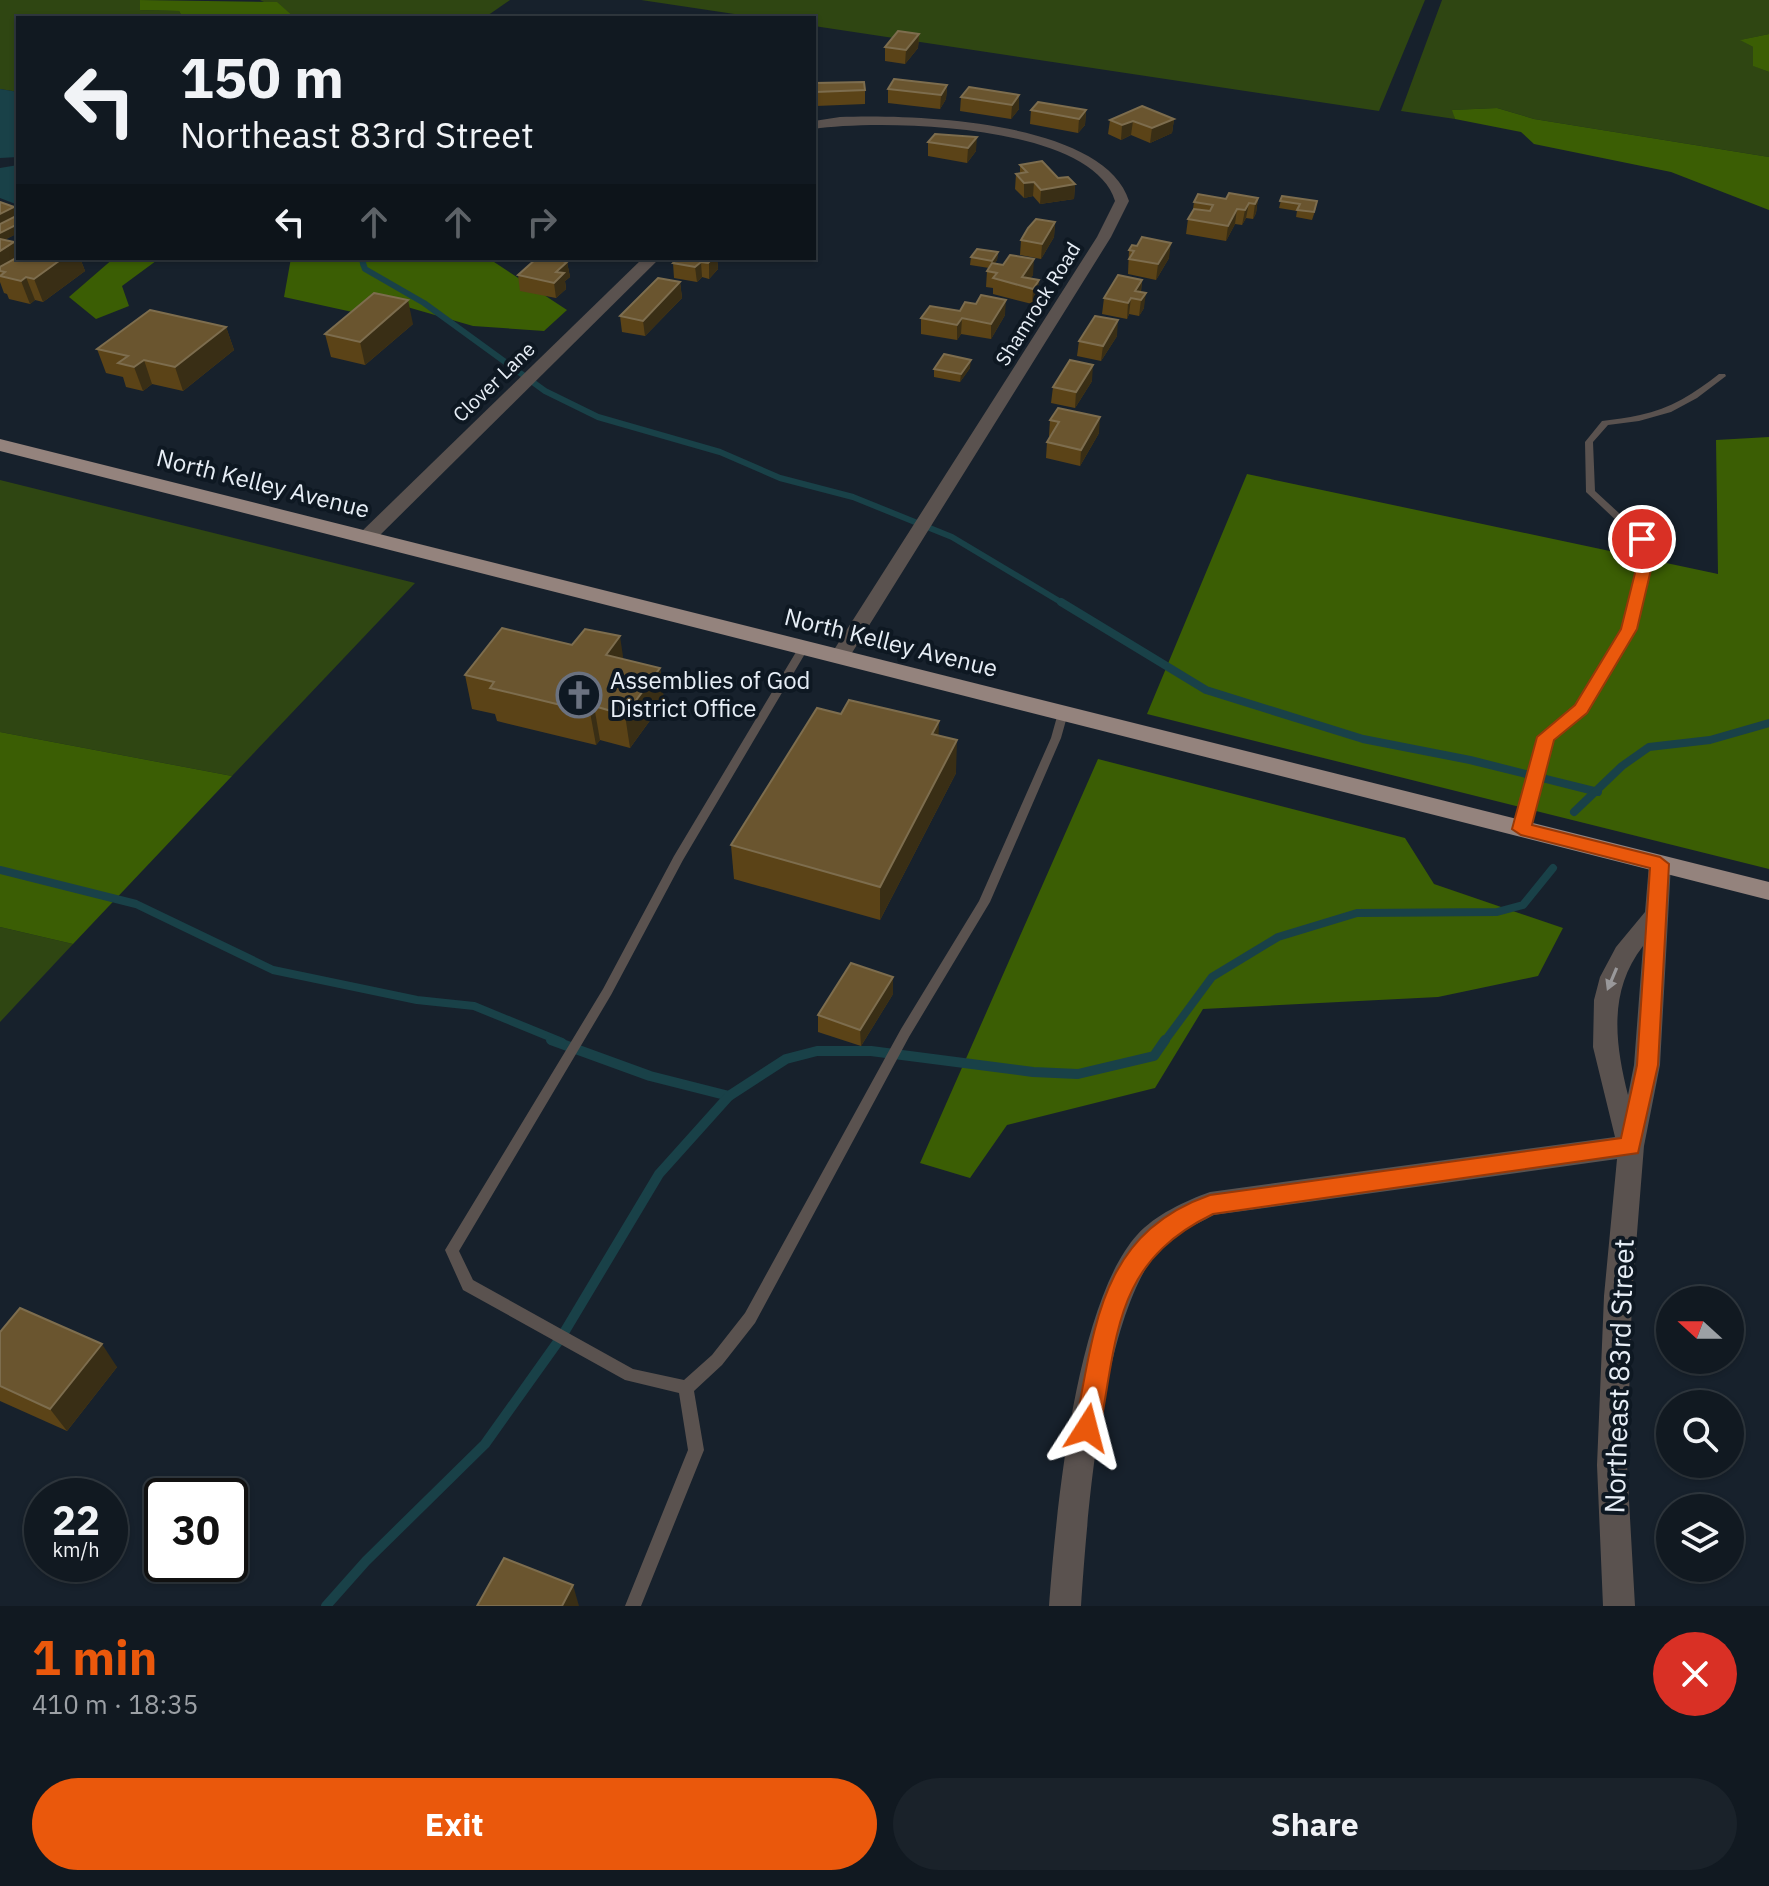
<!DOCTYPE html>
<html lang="en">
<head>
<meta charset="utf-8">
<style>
	:root { --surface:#111921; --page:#1a222a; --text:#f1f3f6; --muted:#9ca0a5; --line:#30383f; --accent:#ea580c }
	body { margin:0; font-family:"IBM Plex Sans",sans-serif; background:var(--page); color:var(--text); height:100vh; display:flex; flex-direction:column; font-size:30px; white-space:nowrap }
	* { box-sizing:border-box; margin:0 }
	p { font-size:26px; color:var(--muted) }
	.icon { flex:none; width:44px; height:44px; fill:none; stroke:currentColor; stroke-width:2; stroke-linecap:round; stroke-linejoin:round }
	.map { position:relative; height:1606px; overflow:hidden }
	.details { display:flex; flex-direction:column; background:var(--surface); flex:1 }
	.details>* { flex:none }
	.top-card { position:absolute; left:16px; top:16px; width:800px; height:244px; border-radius:0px; box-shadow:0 2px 6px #0004,0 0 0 2px var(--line); background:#111921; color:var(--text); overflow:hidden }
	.needle { width:52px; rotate:291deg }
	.buttons { position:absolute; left:1656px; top:1286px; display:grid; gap:16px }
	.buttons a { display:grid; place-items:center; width:88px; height:88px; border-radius:50%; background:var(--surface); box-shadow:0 2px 6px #0004,0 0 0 2px var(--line); font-size:40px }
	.speed { position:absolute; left:24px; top:1478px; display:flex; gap:16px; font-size:40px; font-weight:700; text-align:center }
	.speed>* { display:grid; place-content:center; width:104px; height:104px; border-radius:50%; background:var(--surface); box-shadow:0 2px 6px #0004,0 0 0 2px var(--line); line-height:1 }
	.speed small { font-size:20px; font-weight:400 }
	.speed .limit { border:4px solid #111; border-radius:12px; background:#fff; color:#111 }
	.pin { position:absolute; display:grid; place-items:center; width:68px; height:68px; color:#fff; margin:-34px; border:4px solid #fff; border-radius:50%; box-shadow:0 2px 8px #0007 }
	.me { position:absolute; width:88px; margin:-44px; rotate:9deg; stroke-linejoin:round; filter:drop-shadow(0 0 6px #0008) }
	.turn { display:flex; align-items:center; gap:28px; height:168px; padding:0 32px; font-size:36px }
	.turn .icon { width:104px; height:104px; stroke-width:2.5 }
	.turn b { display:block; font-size:56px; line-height:68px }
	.lanes { display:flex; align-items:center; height:76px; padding:0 32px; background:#0003; justify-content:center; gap:40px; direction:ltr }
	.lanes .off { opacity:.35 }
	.round { display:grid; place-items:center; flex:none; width:84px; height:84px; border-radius:42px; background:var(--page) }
	.headline { display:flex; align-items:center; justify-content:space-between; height:136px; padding:0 32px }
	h1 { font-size:48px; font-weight:700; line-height:60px; color:var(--accent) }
	.action { display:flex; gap:16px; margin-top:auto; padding:16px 32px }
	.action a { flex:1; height:92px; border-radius:48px; background:var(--accent); color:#fff; font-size:32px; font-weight:700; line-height:92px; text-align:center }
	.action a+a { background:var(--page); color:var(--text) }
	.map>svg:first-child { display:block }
	.green { fill:#2f4612 }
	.forest { fill:#3b5e04 }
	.water { fill:#194148 }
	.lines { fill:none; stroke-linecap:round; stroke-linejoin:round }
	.stream-far3 { stroke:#194148; stroke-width:5 }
	.stream-far2 { stroke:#194148; stroke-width:6 }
	.stream-far1 { stroke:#194148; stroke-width:8 }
	.stream { stroke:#194148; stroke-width:10 }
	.lane { fill:#5a524f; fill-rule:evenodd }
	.street { fill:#5a524f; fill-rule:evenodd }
	.primary { fill:#94837d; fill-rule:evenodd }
	.wall { fill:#5b4317 }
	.shaded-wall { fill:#392e15 }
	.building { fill:#6a552f; stroke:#7d6d4e; stroke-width:2 }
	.oneway { fill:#99989a }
	.route { fill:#ea580c; stroke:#983908; stroke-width:2 }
	.labels { text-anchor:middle; stroke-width:8; stroke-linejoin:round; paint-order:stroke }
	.far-street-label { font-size:20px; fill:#e7eef6; stroke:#0e1822 }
	.street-label { font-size:24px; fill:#e7eef6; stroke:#0e1822 }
	.poi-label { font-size:24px; fill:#e7eef6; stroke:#0e1822; text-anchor:start }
	.near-street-label { font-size:28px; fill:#e7eef6; stroke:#0e1822 }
</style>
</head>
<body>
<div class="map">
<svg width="1769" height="1606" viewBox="0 0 1769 1606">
	<rect width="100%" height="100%" fill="#17212c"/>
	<g class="green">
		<path d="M0,0H140V10L179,11L183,18H18V92L0,89Z"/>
		<path d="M260,0H510L484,18H295Z"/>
		<path d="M641,0H1425L1379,111L814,26V18H761Z"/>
		<path d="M1442,0H1769V34L1741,40L1753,47L1754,66L1769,72V157L1534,119L1497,108L1453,110L1455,119L1401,111Z"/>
		<path d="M0,480L415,583L232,776L0,732Z"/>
		<path d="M0,927L73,944L0,1022Z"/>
	</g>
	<g class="forest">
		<path d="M140,0L277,2L295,18H183L179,11L140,10Z"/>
		<path d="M1769,34V72L1753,66V47L1740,40Z"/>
		<path d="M1497,108L1534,119L1769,157V210L1671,172L1534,144L1521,132L1455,119L1452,110Z"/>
		<path d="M114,258H160L122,286L129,306L96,319L69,297Z"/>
		<path d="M291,258H488L567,310L544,331L473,326L376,298L357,313L284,297Z"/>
		<path d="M1769,437V869L1147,714L1247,474L1718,574L1716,440Z"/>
		<path d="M0,732L232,776L73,944L0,927Z"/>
		<path d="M1098,759L1405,838L1434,884L1563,928L1538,976L1438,997L1203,1009L1155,1088L1007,1125L970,1178L920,1163Z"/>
	</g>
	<g class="water">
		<path d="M0,89L18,92V157L0,158Z"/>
		<path d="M18,165V205L0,198V168Z"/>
	</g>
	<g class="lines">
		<path class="stream-far3" d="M361,258L363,265"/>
		<path class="stream-far2" d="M363,263L365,269L424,303L545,391L598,417L720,452L780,478L853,497L952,537L1064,604"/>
		<g class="stream-far1">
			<path d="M1061,602L1206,690L1363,739L1470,760L1598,792"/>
			<path d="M1574,812L1622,766L1649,747L1710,740L1769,723"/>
			<path d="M0,870L136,904L273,970L417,1000L474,1006L562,1042"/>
			<path d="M1164,1042L1212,977L1278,937L1357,913L1497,912L1523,905L1553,868"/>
		</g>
		<g class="stream">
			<path d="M551,1040L650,1076L729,1096"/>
			<path d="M326,1606L366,1561L485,1444L562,1336L659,1174L729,1096L786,1059L817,1051H871L1033,1072L1078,1074L1154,1056L1165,1040"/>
		</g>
		<g class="lane">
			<path d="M1719,374H1725L1726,376L1697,398L1671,412L1639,421L1608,425L1593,442L1595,491L1645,537L1651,561L1634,629L1585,711L1551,739L1527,829L1525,832H1517L1515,829L1541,737L1577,707L1624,629L1641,561L1637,540L1586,492L1585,442L1602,421C1615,419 1627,418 1640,415C1670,409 1695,393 1719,374Z"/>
			<path d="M804,644L809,647L683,860L611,995L459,1251L473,1280L633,1369L684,1380L712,1355L745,1313L901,1029L979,901L1051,738L1058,713L1063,710L1068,713L1061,738L990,902L909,1037L755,1323L722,1365L694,1391L704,1450L641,1606H625L688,1450L679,1393L625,1380L463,1290L445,1250L603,989L674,856L799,647Z"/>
		</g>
		<g class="street">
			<path d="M840,117C911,114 1104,120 1129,201L1111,237L850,656L840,663L830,656L1097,237L1115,201C1092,123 880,119 814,129V121Z"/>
			<path d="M643,258H660L373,542H359V534Z"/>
			<path d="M1660,856L1668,858L1671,864L1660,1065L1644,1146L1632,1296L1627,1465L1635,1606H1603L1597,1465L1604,1296L1617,1159L1214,1215C1193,1226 1168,1237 1154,1256C1101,1328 1087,1516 1081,1606H1049C1056,1513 1075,1304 1137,1235C1155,1215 1185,1201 1210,1192L1615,1137L1593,1047L1594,1000L1600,977L1616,947L1645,912L1649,864L1652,858ZM1643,946L1634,1065L1628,1095C1615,1043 1608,991 1643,946Z"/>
		</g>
		<path class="primary" d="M0,439L1769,882V900L0,451Z"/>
	</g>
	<g class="wall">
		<path d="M919,34L918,48L905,64L885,61V47Z"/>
		<path d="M815,83L865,90V104L816,106Z"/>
		<path d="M947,85L946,99L940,109L888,103V89Z"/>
		<path d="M1019,95V109L1011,119L960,111L961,97Z"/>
		<path d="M1031,110H1086L1085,125L1078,133L1030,124Z"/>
		<path d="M1174,119L1172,133L1150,143L1131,135L1121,140L1108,134L1110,120Z"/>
		<path d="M935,134L976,151L967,163L928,156V142Z"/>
		<path d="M1020,165L1075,184L1074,199L1040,204L1033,196L1024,198L1015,189L1016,174L1020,173Z"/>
		<path d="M1282,196L1316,208L1312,220L1296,217L1297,211L1279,208Z"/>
		<path d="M1258,198L1256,213L1253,219L1246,218L1242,225L1235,224L1226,241L1186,234L1188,219L1193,209L1194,202Z"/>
		<path d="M0,202L14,207L18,217V233L4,240L14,242L18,253V258H80L85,271L43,302L35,300L30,304L9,299L7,294L4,293L0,282Z"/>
		<path d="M1055,222L1054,237L1041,259L1020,255L1021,240Z"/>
		<path d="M1137,246L1169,258L1156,280L1128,274L1129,250Z"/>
		<path d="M998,252L997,260L995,263L1033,275L1030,278L1038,295L1032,304L993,294V288L986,287L987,271L989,268L970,265L971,257Z"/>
		<path d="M678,258H717L718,269L709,279L702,277L697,282L674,278L673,263Z"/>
		<path d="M567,262L570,277L565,281L566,289L556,298L520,291L518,275Z"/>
		<path d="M1142,280L1141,292L1144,308L1139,316L1129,314L1127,319L1102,314L1104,298Z"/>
		<path d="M680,282L682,298L645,336L622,332L620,316Z"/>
		<path d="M960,311L1005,315L991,339L961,334L957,340L921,334V318Z"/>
		<path d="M413,324L365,365L331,357L325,334Z"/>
		<path d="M226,327L234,350L183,391L152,384L143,391L126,387L123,377L106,373L97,349Z"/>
		<path d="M1117,336L1101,361L1077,356L1079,341Z"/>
		<path d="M970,368L960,382L934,377V369Z"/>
		<path d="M1092,381L1075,408L1051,403L1053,387Z"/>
		<path d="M1050,420L1099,433L1080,466L1046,458L1047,442L1050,436H1049Z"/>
		<path d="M623,659L660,668L664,701L630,748L600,740L596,745L497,721L495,714L472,709L465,675Z"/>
		<path d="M939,736L956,773L880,920L734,879L731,845Z"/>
		<path d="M893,994L861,1046L818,1032V1015Z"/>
		<path d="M0,1332L117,1367L67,1431L0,1401Z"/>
	</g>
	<g class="shaded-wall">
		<path d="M919,34L918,48L905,64L906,50Z"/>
		<path d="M947,85L946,99L940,109L941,95Z"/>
		<path d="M1019,95V109L1011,119L1012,105Z"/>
		<path d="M1086,110L1085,125L1078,133L1079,119Z"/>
		<path d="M1174,119L1172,133L1150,143L1152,128Z"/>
		<path d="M1133,121L1131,135L1121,140L1122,125Z"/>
		<path d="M977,137L976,151L967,163L968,148Z"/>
		<path d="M1034,182L1033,196L1024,198V183Z"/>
		<path d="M1075,184L1074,199L1040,204L1041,190Z"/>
		<path d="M1258,198L1256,213L1253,219L1255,204Z"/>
		<path d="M1249,203L1246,218L1242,225L1245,210Z"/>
		<path d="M14,207L18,218L0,232V214Z"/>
		<path d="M1237,209L1235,224L1226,241L1228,226Z"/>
		<path d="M1055,222L1054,237L1041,259L1042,244Z"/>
		<path d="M18,224V233L0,242V233Z"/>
		<path d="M14,242L18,253V258L0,271V251Z"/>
		<path d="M1171,243L1169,258L1156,280L1158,264Z"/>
		<path d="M998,252L997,260L991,269L992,261Z"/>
		<path d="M63,258H80L85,271L43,302L34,279Z"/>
		<path d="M709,258H717L718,269L709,279Z"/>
		<path d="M1034,259L1033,275L1025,287L1022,277Z"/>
		<path d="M567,262L570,277L565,281L566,289L556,298L554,283L556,272Z"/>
		<path d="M701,262L702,277L697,282L695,267Z"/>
		<path d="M26,277L35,300L30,304L21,281Z"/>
		<path d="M1039,280L1038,295L1032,304L1033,289Z"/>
		<path d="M1142,280L1140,295L1135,291Z"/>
		<path d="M680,282L682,298L645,336L643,321Z"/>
		<path d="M1146,293L1144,308L1139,316L1141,300Z"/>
		<path d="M1131,298L1129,314L1127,319L1128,303Z"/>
		<path d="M408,300L413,324L365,365L360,342Z"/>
		<path d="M1006,300L1005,315L991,339V324Z"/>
		<path d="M962,318L961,334L957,340V325Z"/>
		<path d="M1118,320L1117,336L1101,361L1103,346Z"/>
		<path d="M226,327L234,350L183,391L175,367Z"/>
		<path d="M144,360L152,384L143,391L134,367Z"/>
		<path d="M971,360L970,368L960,382L961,374Z"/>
		<path d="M1093,365L1092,381L1075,408L1076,392Z"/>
		<path d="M1100,417L1099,433L1080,466L1081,450Z"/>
		<path d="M620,636L625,670L606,655Z"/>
		<path d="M660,668L664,701L630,748L625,715Z"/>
		<path d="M594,706L600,740L596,745L590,712Z"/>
		<path d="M939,721L938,755L932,734Z"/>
		<path d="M957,740L956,773L880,920V887Z"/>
		<path d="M893,977V994L861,1046L860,1030Z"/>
		<path d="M102,1344L117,1367L67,1431L50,1409Z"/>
		<path d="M573,1585L579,1606H562Z"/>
	</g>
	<g class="building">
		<path d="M898,31L919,34L906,50L885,47Z"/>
		<path d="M894,79L947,85L941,95L888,89Z"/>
		<path d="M864,82L865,90L816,92L815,83Z"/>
		<path d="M969,87L1019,95L1012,105L961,97Z"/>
		<path d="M1038,102L1086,110L1079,119L1031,110Z"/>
		<path d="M1142,106L1174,119L1152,128L1133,121L1122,125L1110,120Z"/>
		<path d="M935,134L977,137L968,148L928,142Z"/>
		<path d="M1042,161L1058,178L1068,177L1075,184L1041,190L1034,182L1024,183L1016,174L1027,172L1020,165Z"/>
		<path d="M1229,193L1258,198L1255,204L1249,203L1245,210L1237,209L1228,226L1188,219L1194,209L1210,211L1213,205L1194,202L1198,194L1226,199Z"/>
		<path d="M1282,196L1317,201L1314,212L1297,210L1300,204L1280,201Z"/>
		<path d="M0,202L14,207L0,214Z"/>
		<path d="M16,216L18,217V224L0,233V224Z"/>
		<path d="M1036,219L1055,222L1042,244L1021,240L1028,228Z"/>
		<path d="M1142,237L1171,243L1158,264L1129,259L1134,251L1129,250L1132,245L1137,246Z"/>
		<path d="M0,239L14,242L0,251Z"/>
		<path d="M977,249L998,252L992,261L971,257Z"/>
		<path d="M1010,255L1034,259L1022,277L1039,280L1033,289L993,278L997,273L987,271L992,263L1003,265Z"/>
		<path d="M18,257V258H63L34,279L26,277L21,281L0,276L5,272L0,271V267Z"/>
		<path d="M537,258H549L567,262L556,272L564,273L554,283L518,275Z"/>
		<path d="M678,258H713L708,263L701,262L695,267L673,263Z"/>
		<path d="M1118,275L1142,280L1135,291L1146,293L1141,300L1131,298L1128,303L1104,298Z"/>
		<path d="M658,278L680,282L643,321L620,316Z"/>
		<path d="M374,293L408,300L360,342L325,334Z"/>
		<path d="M981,295L1006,300L991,324L962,318L957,325L921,318L930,306L960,311L965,302L976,304Z"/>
		<path d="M150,310L226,327L175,367L144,360L134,367L118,363L128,356L97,349Z"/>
		<path d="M1095,316L1118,320L1103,346L1079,341Z"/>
		<path d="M944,354L971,360L961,374L934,369Z"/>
		<path d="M1070,360L1093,365L1076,392L1053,387Z"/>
		<path d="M1058,408L1100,417L1081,450L1047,442L1059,422L1050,420Z"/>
		<path d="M502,628L572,645L585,629L620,636L606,655L660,668L625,715L594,706L590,712L490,688L494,682L465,675Z"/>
		<path d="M849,700L939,721L932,734L957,740L880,887L731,845L817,708L841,714Z"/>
		<path d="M851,963L893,977L860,1030L818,1015Z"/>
		<path d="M20,1308L102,1344L50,1409L0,1386V1332Z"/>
		<path d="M504,1558L573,1585L562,1606H477Z"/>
	</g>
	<defs><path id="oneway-solid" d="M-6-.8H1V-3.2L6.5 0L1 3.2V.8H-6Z" transform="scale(2)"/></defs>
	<use class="oneway" href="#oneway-solid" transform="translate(1612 979) rotate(113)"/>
	<path class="route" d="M1642,535L1650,539L1653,561L1637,629L1587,713L1554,740L1532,825L1660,857L1669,864L1658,1065L1638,1153L1213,1214C1115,1262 1118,1332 1100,1428L1096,1436L1087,1440L1079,1436L1075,1428C1095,1328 1099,1234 1210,1195L1621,1138L1637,1065L1650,868L1521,835L1512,829L1537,737L1575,705L1621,629L1638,561L1635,539Z"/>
	<defs>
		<g id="church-ring" transform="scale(2.3)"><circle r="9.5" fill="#0e1822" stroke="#6b7280" stroke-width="1.5"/><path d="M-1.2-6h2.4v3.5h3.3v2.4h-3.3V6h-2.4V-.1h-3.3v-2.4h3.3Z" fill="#6b7280"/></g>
	</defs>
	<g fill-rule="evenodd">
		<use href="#church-ring" x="579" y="695"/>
	</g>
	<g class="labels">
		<g class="far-street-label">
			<text transform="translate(1038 304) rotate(-58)" y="7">Shamrock Road</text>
			<text transform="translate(494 382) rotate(-44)" y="7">Clover Lane</text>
		</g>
		<g class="street-label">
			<text transform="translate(263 484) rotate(14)" y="8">North Kelley Avenue</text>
			<text transform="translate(891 643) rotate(14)" y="8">North Kelley Avenue</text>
		</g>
		<g class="poi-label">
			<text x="610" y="689">Assemblies of God<tspan x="610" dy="28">District Office</tspan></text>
		</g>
		<g class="near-street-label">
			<text transform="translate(1619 1376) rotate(-88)" y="10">Northeast 83rd Street</text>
		</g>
	</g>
</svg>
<div class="buttons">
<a><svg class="needle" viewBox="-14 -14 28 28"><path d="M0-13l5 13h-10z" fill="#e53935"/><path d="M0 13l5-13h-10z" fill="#9ca0a5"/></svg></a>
<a><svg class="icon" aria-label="search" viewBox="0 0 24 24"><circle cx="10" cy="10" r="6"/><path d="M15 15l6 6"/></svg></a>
<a><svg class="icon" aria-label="layers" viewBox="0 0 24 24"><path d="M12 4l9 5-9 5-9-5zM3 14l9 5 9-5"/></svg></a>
</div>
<div class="speed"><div>22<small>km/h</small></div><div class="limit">30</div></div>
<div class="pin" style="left:1642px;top:539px;background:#d93025"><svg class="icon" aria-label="arrive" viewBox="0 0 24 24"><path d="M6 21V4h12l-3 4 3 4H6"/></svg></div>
<svg class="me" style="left:1087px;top:1428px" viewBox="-20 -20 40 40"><path d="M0-17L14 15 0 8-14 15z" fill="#ea580c" stroke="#fff" stroke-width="4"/></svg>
<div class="top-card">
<div class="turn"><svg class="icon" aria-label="left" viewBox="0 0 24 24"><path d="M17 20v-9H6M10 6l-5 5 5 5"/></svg><div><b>150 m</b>Northeast 83rd Street</div></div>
<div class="lanes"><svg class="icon" aria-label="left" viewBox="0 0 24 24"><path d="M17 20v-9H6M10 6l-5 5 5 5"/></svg><svg class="icon off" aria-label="ahead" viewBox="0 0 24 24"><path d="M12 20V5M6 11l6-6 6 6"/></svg><svg class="icon off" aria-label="ahead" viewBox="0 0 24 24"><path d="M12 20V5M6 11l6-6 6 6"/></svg><svg class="icon off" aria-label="right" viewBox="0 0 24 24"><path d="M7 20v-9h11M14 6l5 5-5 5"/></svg></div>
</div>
</div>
<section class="details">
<div class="headline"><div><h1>1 min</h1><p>410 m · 18:35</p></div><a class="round" style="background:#d93025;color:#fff"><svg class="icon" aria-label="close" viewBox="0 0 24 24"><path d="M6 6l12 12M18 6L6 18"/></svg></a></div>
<div class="action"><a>Exit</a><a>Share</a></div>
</section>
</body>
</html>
